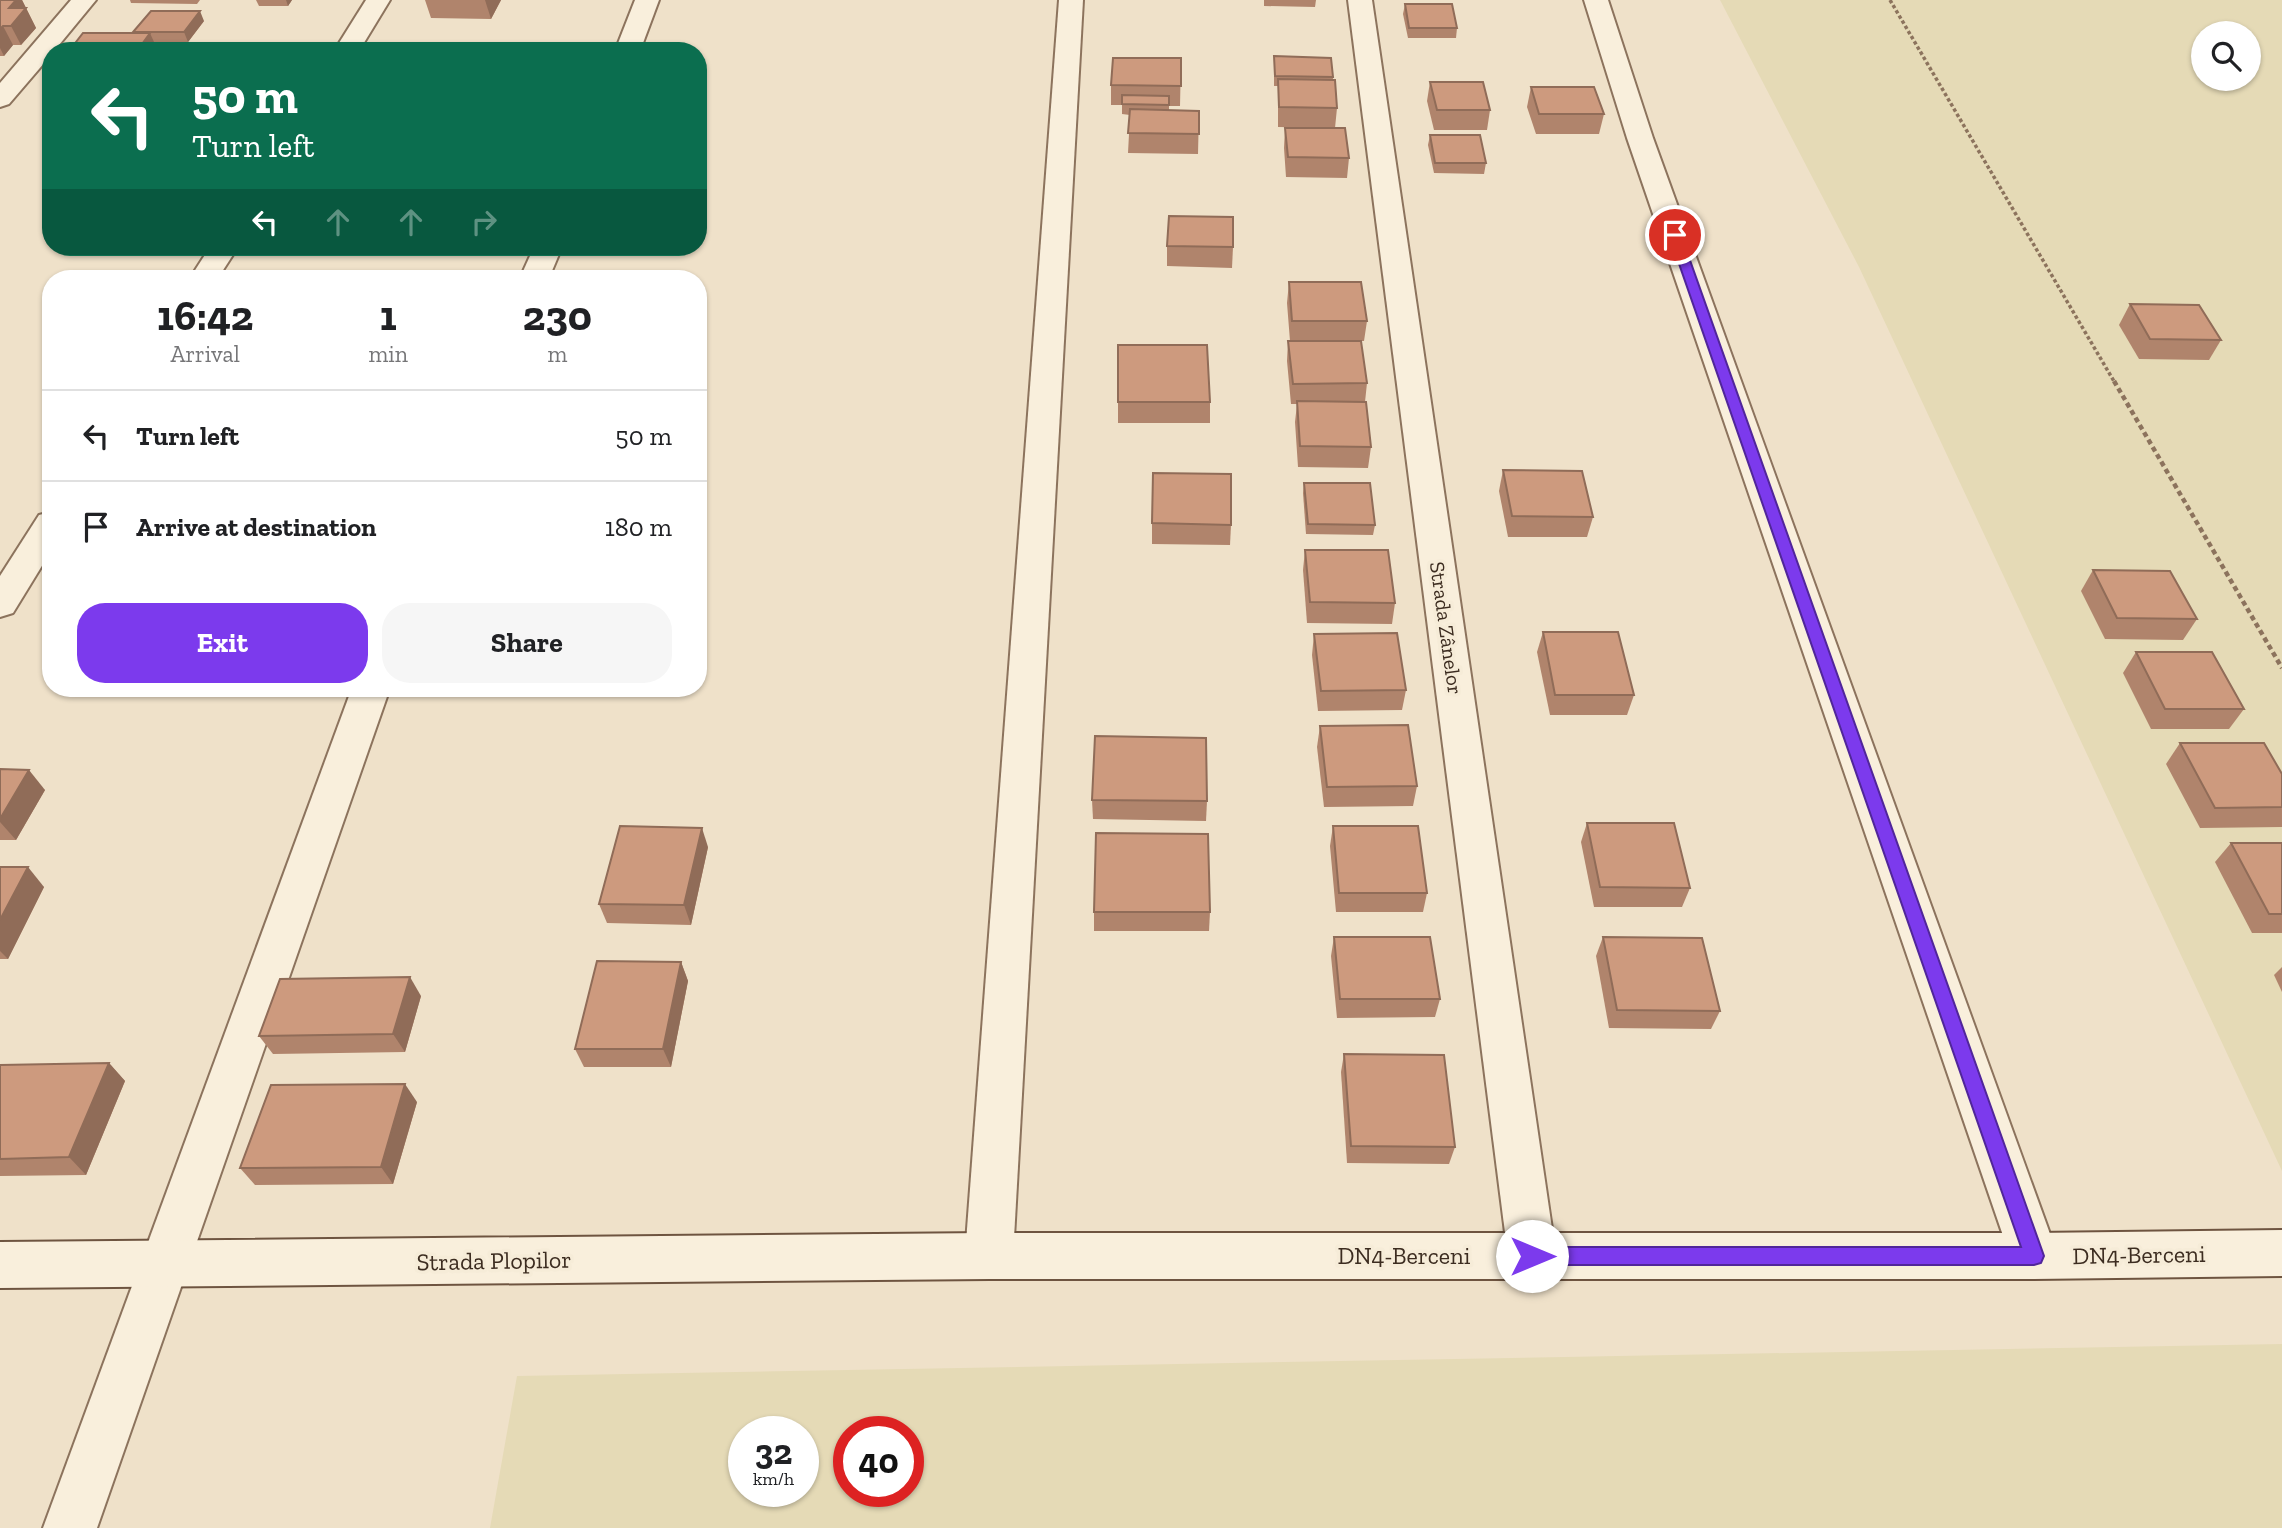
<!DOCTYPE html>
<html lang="en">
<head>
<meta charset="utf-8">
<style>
	:root { --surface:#fff; --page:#f6f6f6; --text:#202124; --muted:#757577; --line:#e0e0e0; --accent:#7c3aed }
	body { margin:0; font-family:"Zilla Slab",serif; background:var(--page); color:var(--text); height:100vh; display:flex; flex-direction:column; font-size:26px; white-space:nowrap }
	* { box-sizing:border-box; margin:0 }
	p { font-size:23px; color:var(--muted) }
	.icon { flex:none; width:38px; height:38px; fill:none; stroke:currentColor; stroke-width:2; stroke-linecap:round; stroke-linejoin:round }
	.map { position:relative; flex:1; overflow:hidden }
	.sheet { position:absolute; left:42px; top:270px; width:665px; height:427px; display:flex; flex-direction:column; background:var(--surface); border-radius:28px; box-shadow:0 2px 5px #0004 }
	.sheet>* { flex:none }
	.guide { position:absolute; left:42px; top:42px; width:665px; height:214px; border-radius:28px; box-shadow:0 2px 5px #0004; background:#0b6e4f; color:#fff; overflow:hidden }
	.tools { position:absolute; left:2191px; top:21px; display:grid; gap:14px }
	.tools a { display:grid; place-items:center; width:70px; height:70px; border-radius:50%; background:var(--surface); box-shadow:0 2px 5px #0004; font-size:35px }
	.speed { position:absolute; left:728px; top:1416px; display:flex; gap:14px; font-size:35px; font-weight:700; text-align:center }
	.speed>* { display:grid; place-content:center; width:91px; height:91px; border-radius:50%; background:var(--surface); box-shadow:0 2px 5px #0004; line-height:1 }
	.speed small { font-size:18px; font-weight:400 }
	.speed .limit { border:10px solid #d22; background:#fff; color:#111 }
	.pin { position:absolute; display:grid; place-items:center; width:60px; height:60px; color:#fff; margin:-30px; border:4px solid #fff; border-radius:50%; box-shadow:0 2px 7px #0007 }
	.me { position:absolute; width:77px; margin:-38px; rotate:90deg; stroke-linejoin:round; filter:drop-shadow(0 0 5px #0008) }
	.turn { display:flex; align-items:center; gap:24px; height:147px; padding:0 35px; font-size:32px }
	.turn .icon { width:91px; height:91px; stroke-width:2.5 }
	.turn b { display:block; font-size:49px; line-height:60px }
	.lanes { display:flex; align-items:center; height:66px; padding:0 35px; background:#0003; justify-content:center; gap:35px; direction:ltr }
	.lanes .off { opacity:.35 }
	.eta { display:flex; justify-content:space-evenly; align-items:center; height:119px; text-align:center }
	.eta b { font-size:42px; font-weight:800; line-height:49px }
	.cta { display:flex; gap:14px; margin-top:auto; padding:14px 35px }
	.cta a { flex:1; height:80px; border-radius:28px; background:var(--accent); color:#fff; font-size:28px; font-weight:800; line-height:80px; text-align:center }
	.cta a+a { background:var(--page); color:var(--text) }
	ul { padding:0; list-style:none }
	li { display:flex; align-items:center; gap:21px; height:91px; padding:0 35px; border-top:2px solid var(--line) }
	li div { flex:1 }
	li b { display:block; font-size:26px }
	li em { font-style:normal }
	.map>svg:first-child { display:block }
	.farmland { fill:#e5dab6; fill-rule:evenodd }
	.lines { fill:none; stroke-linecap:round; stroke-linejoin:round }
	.street-casing { stroke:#8c735d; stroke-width:4 }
	.secondary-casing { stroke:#6e5440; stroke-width:4 }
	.path-far1 { stroke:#8c735d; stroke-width:3.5; stroke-dasharray:3.5 2.5; stroke-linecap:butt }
	.path { stroke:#8c735d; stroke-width:4.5; stroke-dasharray:5 3.5; stroke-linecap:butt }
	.street { fill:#f9efdc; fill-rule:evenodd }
	.secondary { fill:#f9efdc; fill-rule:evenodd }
	.wall { fill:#b0846c }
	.shaded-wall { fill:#906c58 }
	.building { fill:#cd9a7e; stroke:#906c58; stroke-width:2 }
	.route { fill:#7c3aed; stroke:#51269a; stroke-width:2 }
	.labels { text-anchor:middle; stroke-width:7; stroke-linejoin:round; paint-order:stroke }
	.street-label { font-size:21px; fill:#3c2c20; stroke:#f6ecd8 }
	.near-street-label { font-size:24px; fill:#3c2c20; stroke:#f6ecd8 }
</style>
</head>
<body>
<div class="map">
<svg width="2282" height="1528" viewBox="0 0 2282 1528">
	<rect width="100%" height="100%" fill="#efe1c9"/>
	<g class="farmland">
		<path d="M1720,0H2282V1171L1859,267ZM2203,33H2249V79H2203Z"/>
		<path d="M2282,1344V1528H490L517,1376ZM744,1432H803V1491H744ZM849,1432H908V1491H849Z"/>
	</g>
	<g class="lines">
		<g class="street-casing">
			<g id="street">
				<path d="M71,0H96L54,51H51V55L9,104L0,107V83Z"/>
				<path d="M366,0H390L359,51H334Z"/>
				<path d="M635,0H659L640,51H615Z"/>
				<path d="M1059,0H1083L1013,1256L1006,1272L989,1279L972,1272L965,1256Z"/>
				<path d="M1348,0H1372L1556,1256L1549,1272L1532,1279L1515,1272L1508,1256Z"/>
				<path d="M1584,0H1608L1653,138L2058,1256L2051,1272L2034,1279L2017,1272L2010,1256L1627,138Z"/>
				<path d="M210,247H238L218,278H190Z"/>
				<path d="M534,247H562L549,278H520Z"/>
				<path d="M51,512V551L13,613L0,617V576L39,515Z"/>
				<path d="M352,688H390L97,1528H43Z"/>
			</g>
		</g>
		<g class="secondary-casing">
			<path id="secondary" d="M2282,1230V1276L2034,1279H989L0,1288V1242L989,1233H2034Z"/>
		</g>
		<path class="path-far1" d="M1890,0L2115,383"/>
		<path class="path" d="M2114,381L2282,668"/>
		<use href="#street" class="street"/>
		<use href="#secondary" class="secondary"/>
	</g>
	<g class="wall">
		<path d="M0,0H22L36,28L21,45H13L4,56H0Z"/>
		<path d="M130,0H200L197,4L131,3Z"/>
		<path d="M256,0H292L288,6H259Z"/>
		<path d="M425,0H501L491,19L431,18Z"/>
		<path d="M1264,0H1316L1315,7L1264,6Z"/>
		<path d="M1405,4L1457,28L1456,38H1408L1403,14Z"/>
		<path d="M204,21L188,42H154L158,51H69L134,33L133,32Z"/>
		<path d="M1274,56L1331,58L1333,79L1337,108L1335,128L1349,158L1347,178L1286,177L1284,148L1285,128H1335L1278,127V86H1274Z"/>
		<path d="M1181,58L1180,106H1169V110L1199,111L1198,154L1128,153L1130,115L1122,114V105H1111V85Z"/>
		<path d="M1430,82L1490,110L1487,130H1434L1427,101Z"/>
		<path d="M1531,87L1604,114L1599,134H1536L1527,107Z"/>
		<path d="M1430,135L1486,163L1484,174L1434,173L1428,145Z"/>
		<path d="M1167,246L1233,247L1232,268L1167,266Z"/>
		<path d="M1289,282L1367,321L1364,341H1361L1367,383L1365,402L1371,447L1368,468L1298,467L1295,422L1297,404H1291L1287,361L1288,341H1290L1287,303Z"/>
		<path d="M2130,304L2221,340L2209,360L2139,359L2119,325Z"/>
		<path d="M1118,345L1210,402V423H1118Z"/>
		<path d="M1503,470L1593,517L1587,537H1508L1499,491Z"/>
		<path d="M1304,483L1375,525L1373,535L1306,534L1303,493Z"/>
		<path d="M1152,523L1231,525L1230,545L1152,544Z"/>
		<path d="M1305,550L1395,603L1392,624L1307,623L1303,570Z"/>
		<path d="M2093,570L2197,619L2183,640L2105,639L2081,591Z"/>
		<path d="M1543,632L1634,695L1627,715H1550L1537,652Z"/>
		<path d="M1314,634L1406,690L1402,710L1318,711L1312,655Z"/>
		<path d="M2136,652L2244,709L2229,729H2151L2123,673Z"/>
		<path d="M1320,726L1417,786L1413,806L1324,807L1317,747Z"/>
		<path d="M2180,743L2282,774V827L2200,828L2166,764Z"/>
		<path d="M0,769L45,790L16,840H0Z"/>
		<path d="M1092,800L1207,801L1206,821L1093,819Z"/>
		<path d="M1587,823L1690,888L1682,907H1594L1581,842Z"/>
		<path d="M1333,826L1427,893L1423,912H1336L1330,846Z"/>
		<path d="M2231,843H2282V933H2252L2215,862Z"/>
		<path d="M708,847L691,925L607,923L599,904Z"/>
		<path d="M0,867L44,887L8,959H0Z"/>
		<path d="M1094,912H1210L1209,931H1094Z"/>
		<path d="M1334,937L1440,999L1435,1017L1337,1018L1331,956Z"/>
		<path d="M1603,937L1720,1011L1711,1029L1609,1028L1596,956Z"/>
		<path d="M681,962L688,981L671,1067H584L575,1049Z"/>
		<path d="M2282,967V992L2274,975Z"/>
		<path d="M421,996L405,1052L273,1054L259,1036Z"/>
		<path d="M1344,1054L1455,1147L1449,1164L1347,1163L1341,1072Z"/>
		<path d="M109,1063L125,1081L86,1175L0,1176V1065Z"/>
		<path d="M417,1102L393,1184L255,1185L240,1168Z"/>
	</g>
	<g class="shaded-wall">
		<path d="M16,0H22L36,28L21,45L11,26L9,8Z"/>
		<path d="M286,0H292L288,6Z"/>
		<path d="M485,0H501L491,19Z"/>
		<path d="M200,11L204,21L188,42L184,32Z"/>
		<path d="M3,26L13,45L4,56L0,48V29Z"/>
		<path d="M150,33L158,51H137Z"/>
		<path d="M29,770L45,790L16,840L0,822V819Z"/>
		<path d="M702,828L708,847L691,925L684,905Z"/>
		<path d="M28,867L44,887L8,959L0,951V920Z"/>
		<path d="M681,962L688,981L671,1067L663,1049Z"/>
		<path d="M410,977L421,996L405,1052L393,1034Z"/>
		<path d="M109,1063L125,1081L86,1175L69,1157Z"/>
		<path d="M405,1084L417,1102L393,1184L381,1167Z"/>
	</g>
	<g class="building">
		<path d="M0,0H16L9,8H26L11,26H3L0,29Z"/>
		<path d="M1405,4H1452L1457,28H1409Z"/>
		<path d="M151,11H200L184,32H133Z"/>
		<path d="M83,33H150L137,51H69Z"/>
		<path d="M1274,56L1331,58L1333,77L1275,76Z"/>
		<path d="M1113,58H1181V86L1111,85Z"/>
		<path d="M1278,79L1335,80L1337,108L1279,107Z"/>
		<path d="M1430,82H1483L1490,110H1437Z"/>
		<path d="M1531,87H1594L1604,114H1539Z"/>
		<path d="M1122,95L1169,96V105L1122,104Z"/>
		<path d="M1130,109L1199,111V134L1128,133Z"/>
		<path d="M1285,128H1345L1349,158L1288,157Z"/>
		<path d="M1430,135H1480L1486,163H1435Z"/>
		<path d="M1169,216L1233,217V247L1167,246Z"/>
		<path d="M1289,282H1361L1367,321H1292Z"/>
		<path d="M2130,304L2199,305L2221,340L2150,339Z"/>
		<path d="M1288,341H1361L1367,383L1293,384Z"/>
		<path d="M1118,345H1207L1210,402H1118Z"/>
		<path d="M1297,401L1366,402L1371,447L1300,446Z"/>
		<path d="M1503,470L1582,471L1593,517L1512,516Z"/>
		<path d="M1153,473L1231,474V525L1152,523Z"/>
		<path d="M1304,483H1370L1375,525L1308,524Z"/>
		<path d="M1305,550H1388L1395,603L1310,602Z"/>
		<path d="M2093,570L2170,571L2197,619L2117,618Z"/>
		<path d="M1543,632H1618L1634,695H1555Z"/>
		<path d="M1397,633L1406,690L1321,691L1314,634Z"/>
		<path d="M2136,652H2212L2244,709H2165Z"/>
		<path d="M1408,725L1417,786L1327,787L1320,726Z"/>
		<path d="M1095,736L1206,738L1207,801L1092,800Z"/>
		<path d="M2180,743H2264L2282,774V807L2215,808Z"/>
		<path d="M0,769L29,770L0,819Z"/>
		<path d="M1587,823H1674L1690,888L1600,887Z"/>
		<path d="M620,826L702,828L684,905L599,904Z"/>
		<path d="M1333,826H1418L1427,893H1339Z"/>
		<path d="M1096,833L1208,834L1210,912H1094Z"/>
		<path d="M2231,843H2282V914H2269Z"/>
		<path d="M0,867H28L0,920Z"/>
		<path d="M1334,937H1430L1440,999H1340Z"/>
		<path d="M1603,937L1702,938L1720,1011L1617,1010Z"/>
		<path d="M597,961L681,962L663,1049H575Z"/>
		<path d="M410,977L393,1034L259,1036L280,979Z"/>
		<path d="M1344,1054L1444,1055L1455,1147L1351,1146Z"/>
		<path d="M109,1063L69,1157L0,1159V1065Z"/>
		<path d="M405,1084L381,1167L240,1168L271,1085Z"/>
	</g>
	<path class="route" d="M1675,231L1681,235L2044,1256L2041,1263L2034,1265H1532L1525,1263L1522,1256L1525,1249L1532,1247H2021L1669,235Z"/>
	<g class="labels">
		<g class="street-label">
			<text transform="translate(1446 628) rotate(82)" y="7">Strada Zânelor</text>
		</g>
		<g class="near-street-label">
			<text transform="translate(2139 1255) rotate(-1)" y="8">DN4-Berceni</text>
			<text x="1404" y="1264">DN4-Berceni</text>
			<text transform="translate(494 1261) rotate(-1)" y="8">Strada Plopilor</text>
		</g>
	</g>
</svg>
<div class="tools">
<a><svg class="icon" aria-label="search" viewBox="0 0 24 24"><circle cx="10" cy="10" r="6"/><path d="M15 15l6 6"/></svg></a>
</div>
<div class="speed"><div>32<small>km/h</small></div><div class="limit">40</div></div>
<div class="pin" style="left:1675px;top:235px;background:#d93025"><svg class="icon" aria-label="arrive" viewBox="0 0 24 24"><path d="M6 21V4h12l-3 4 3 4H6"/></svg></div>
<svg class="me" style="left:1532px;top:1256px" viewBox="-20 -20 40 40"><circle r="19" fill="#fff"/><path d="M0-13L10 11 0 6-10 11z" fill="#7c3aed"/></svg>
<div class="guide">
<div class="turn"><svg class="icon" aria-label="left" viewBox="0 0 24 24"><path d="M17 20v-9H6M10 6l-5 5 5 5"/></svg><div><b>50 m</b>Turn left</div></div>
<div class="lanes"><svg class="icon" aria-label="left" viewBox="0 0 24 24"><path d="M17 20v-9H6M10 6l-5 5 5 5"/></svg><svg class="icon off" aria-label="ahead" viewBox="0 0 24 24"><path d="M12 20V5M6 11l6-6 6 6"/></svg><svg class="icon off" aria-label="ahead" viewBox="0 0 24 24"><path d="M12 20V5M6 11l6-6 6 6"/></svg><svg class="icon off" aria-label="right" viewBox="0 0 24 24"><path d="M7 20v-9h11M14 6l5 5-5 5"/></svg></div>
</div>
<section class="sheet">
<div class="eta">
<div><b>16:42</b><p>Arrival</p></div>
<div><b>1</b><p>min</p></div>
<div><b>230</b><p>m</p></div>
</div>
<ul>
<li><svg class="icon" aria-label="left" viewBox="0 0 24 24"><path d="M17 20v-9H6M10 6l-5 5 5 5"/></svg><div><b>Turn left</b></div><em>50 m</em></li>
<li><svg class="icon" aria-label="arrive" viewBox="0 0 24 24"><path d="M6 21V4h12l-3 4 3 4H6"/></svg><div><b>Arrive at destination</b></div><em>180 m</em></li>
</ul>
<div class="cta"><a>Exit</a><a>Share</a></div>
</section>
</div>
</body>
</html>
